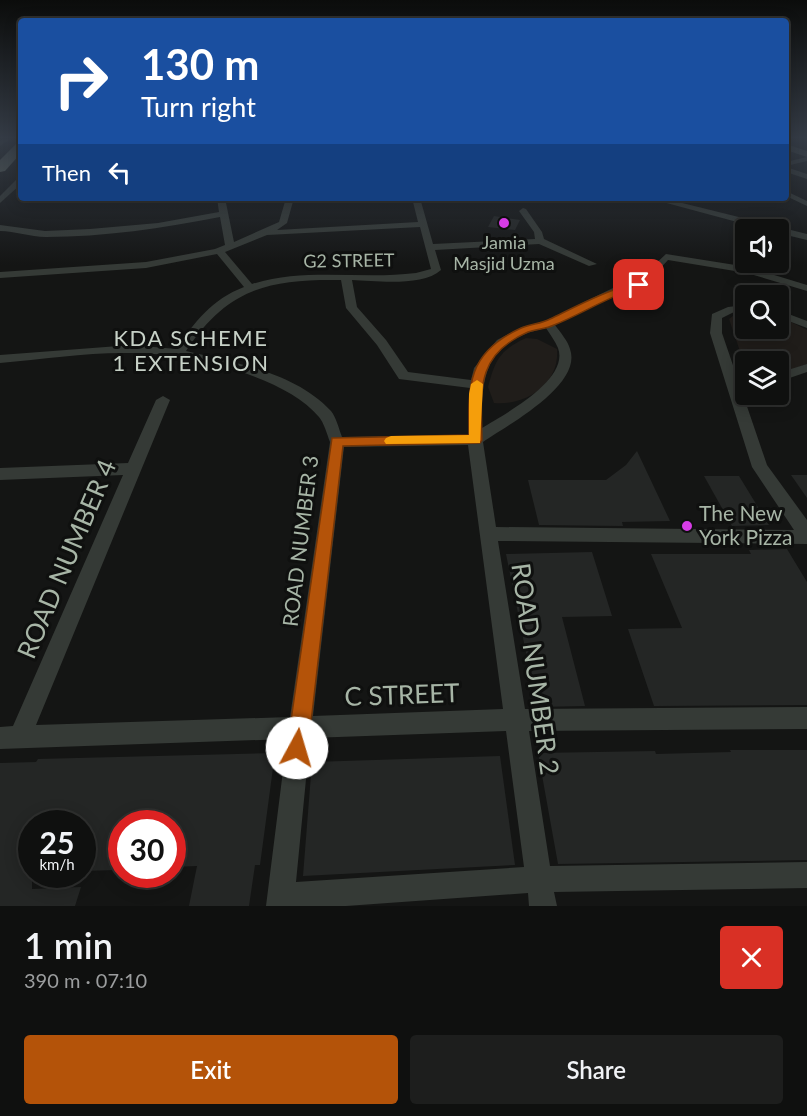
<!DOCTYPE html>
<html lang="en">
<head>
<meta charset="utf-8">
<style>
	:root { --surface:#0f100f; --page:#1d1e1d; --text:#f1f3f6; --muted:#9b9d9e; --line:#2f302f; --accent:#b45309 }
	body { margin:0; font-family:Lato,sans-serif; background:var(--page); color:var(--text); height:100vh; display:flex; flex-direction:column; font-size:22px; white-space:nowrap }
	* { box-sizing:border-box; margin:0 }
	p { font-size:20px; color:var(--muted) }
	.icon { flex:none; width:33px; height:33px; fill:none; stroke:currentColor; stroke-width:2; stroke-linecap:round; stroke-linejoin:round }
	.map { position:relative; height:906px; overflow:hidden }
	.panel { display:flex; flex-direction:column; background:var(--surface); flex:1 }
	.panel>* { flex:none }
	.guide { position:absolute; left:18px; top:18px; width:771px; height:183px; border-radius:6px; box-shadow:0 3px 15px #0003,0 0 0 2px var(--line); background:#1a4fa0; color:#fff; overflow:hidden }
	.tools { position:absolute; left:735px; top:219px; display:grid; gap:12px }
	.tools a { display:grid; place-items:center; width:54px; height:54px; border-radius:6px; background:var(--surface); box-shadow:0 3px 15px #0003,0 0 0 2px var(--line); font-size:30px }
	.speed { position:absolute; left:18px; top:810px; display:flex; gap:12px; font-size:30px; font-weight:700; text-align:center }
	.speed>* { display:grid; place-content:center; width:78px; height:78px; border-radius:50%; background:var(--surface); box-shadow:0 3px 15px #0003,0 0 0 2px var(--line); line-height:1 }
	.speed small { font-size:15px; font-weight:400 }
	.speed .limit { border:9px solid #d22; background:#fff; color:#111 }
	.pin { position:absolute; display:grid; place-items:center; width:51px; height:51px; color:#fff; margin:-26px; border-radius:12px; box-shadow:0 3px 9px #0006 }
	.me { position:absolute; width:66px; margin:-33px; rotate:6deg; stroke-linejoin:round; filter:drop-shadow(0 0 4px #0008) }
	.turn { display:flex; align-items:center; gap:21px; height:126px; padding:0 24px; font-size:27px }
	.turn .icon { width:78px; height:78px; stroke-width:2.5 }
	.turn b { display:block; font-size:42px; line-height:51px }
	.then { display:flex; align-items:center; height:57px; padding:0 24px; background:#0003; gap:12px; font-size:22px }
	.round { display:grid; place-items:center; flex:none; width:63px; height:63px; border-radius:6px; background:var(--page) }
	.overview { display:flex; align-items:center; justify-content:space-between; height:102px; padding:0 24px }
	h1 { font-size:36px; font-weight:600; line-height:45px }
	.primary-button { display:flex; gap:12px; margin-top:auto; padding:12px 24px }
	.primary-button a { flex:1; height:69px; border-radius:6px; background:var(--accent); color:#fff; font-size:24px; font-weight:600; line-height:69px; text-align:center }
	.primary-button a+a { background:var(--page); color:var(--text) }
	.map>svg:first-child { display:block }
	.green { fill:#201d1a }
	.building { fill:#242625 }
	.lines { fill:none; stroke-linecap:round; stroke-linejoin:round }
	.street { fill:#353a36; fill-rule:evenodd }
	.secondary { fill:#434a43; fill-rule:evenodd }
	.highway { fill:#626b61; fill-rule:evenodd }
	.route { fill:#b45309; stroke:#753606; stroke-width:1.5 }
	.slow { fill:#f59e0b }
	.poi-dot { fill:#d73ce6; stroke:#0f100f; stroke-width:2 }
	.labels { text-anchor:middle; stroke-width:6; stroke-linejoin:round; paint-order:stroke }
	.far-poi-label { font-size:18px; fill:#a7b5a6; stroke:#0f100f }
	.far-street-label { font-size:18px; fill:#a7b5a6; stroke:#0f100f }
	.poi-label { font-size:21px; fill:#a7b5a6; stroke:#0f100f; text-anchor:start }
	.street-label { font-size:21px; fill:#a7b5a6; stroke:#0f100f }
	.neighbourhood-label { font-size:22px; letter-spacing:1.5px; fill:#c7d1c7; stroke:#0f100f }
	.near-street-label { font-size:26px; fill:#a7b5a6; stroke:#0f100f }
</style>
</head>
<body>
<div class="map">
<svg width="807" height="906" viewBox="0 0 807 906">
	<rect width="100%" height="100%" fill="#141514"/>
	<g class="green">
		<path d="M745,311L746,328H778L779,316L807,330V364L779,374L778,362H746L745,366L729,319L738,312Z"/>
		<path d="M526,338L537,339L557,349C560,384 526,406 494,403L488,387C495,360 500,350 526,338Z"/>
	</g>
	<g class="building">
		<path d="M494,216L520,220L515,230L488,227Z"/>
		<path d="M637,451L670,521L622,522L623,526L539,525L528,480H606L626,465Z"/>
		<path d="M791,475H807V498Z"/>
		<path d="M704,476H739L769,525L732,526Z"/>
		<path d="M787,549L807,582V705L654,706L628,629L682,628L651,554H751L749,550Z"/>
		<path d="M592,552L612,616L562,617L585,706L537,707L506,554Z"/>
		<path d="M730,750H807V860L558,864L538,753L655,751L656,754L731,752Z"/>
		<path d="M275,753L260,865H255L249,906H189L197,866L172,867V824H122V856L117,870L82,871V824H32V889L81,887L75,906H0V763L36,762L38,759Z"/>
		<path d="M500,756L515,865L303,876L312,762Z"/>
	</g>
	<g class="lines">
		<g class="street">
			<path d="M3,139H10L0,146V141Z"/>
			<path d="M807,157V161L786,166V162Z"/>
			<path d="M786,167L807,174V179L786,172Z"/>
			<path d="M18,178H21V184L0,203V196Z"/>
			<path d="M786,191L807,201V206L786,196Z"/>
			<path d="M217,198H225L234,242L279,222L286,198H294L287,223L277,230L418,222L412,198H420L433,244L535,239L534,232L519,211L523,208L526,209L542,232L544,239L597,264L589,266L539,244L435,250L441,270C422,287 376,281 352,280L357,307L386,340L408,372L471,380L474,368L497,340L522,327L545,321L613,288L635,283L666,254L748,267L807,285V291L747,273L668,260L643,287L620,292L555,325C560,332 568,341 570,349C583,385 506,426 483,442L496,527L794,530L752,467L710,333L712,314L728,307L746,305V311L734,312L722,318V333L767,465L807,520V544L498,541L525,709L807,707V729L529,731L550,866L807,862V888L554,892L557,906H529L528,893L346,906H266L287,739L0,749V727L13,726L123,475L0,480V468L128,463L156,400L163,396L170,400L36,725L290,717L330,442C327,434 324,423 319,417C284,375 186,353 132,353C89,352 44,359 0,363V355L132,345L176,349C194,323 212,299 244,287L217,254L146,268L0,278V272L146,262L215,249L225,245L220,217C163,228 104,237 46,237C30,237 15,231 0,231V225L45,231L90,229L158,223L219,212ZM420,227L431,269L416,273C361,280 306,267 252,284L225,252L267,235ZM341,280L346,308L377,345L399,379L470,388L468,435L342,437C339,429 336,417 331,411C294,372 236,363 186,351C228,288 269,279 341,280ZM546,328C550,334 555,341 558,348C570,380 503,415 482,428C481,375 485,341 546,328ZM468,445L503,709L313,716L344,447ZM506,731L524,867L296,882L310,738Z"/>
			<path d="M648,198H662L807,234V240L778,233V230H767Z"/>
			<path d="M778,310L807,321V328L778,317Z"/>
			<path d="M807,364V372L778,382V373Z"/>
		</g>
		<g class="secondary">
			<path d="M786,144L807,151V157L786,150Z"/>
			<path d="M21,158V164L17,163V159Z"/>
		</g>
		<path class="highway" d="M21,142V153L5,171L0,172V160L17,143Z"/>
	</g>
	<linearGradient id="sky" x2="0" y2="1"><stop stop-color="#0b0c0b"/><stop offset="0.52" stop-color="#343b45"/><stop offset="1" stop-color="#343b45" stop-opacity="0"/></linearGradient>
	<rect width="807" height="265" fill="url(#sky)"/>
	<path class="route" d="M639,282L644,285L642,287C610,295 584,313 554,325C546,329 536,329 528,332C475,355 481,391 482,440L480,443L343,446L308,748L305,756L297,759L290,756L287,748L332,438L469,435C468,384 468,353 519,329C529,324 541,324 550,319C579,305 607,290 639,282Z"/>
	<path class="slow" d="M477,380L483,384L480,443L386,444L384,441L386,438L391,436L469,435V394L471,384Z"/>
	<g class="poi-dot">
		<circle cx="504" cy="223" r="6"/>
		<circle cx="687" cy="526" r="6"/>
	</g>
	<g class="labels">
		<g class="far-poi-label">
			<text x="504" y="249">Jamia<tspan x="504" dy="21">Masjid Uzma</tspan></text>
		</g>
		<g class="far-street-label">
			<text transform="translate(349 261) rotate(-1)" y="6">G2 STREET</text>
		</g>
		<g class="poi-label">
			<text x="699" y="521">The New<tspan x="699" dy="24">York Pizza</tspan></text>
		</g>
		<g class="street-label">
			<text transform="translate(301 541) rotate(-83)" y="7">ROAD NUMBER 3</text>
		</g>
		<g class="neighbourhood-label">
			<text x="191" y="346">KDA SCHEME<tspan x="191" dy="25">1 EXTENSION</tspan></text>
		</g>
		<g class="near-street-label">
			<text transform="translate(67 559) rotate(-67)" y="9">ROAD NUMBER 4</text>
			<text transform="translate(535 669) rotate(82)" y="9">ROAD NUMBER 2</text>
			<text transform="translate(402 695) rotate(-2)" y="9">C STREET</text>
		</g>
	</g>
</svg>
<div class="tools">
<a><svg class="icon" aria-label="sound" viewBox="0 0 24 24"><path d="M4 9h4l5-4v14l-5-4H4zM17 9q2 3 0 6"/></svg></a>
<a><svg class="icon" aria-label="search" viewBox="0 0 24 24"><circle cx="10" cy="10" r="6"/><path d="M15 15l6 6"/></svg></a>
<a><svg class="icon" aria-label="layers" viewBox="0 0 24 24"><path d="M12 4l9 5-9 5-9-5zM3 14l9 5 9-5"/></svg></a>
</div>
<div class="speed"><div>25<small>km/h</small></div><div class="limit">30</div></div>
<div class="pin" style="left:639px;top:285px;background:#d93025"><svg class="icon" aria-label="arrive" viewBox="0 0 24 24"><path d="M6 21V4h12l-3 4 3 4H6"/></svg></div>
<svg class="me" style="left:297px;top:748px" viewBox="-20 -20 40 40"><circle r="19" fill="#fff"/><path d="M0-13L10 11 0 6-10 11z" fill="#b45309"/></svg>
<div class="guide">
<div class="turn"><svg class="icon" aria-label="right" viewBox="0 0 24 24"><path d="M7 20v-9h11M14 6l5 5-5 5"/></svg><div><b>130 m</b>Turn right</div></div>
<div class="then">Then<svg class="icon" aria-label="left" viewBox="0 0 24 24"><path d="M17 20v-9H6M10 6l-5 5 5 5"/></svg></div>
</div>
</div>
<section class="panel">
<div class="overview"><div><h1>1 min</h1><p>390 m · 07:10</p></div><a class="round" style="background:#d93025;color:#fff"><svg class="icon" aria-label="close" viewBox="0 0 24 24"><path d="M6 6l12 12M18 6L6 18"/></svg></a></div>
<div class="primary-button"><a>Exit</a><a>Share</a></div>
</section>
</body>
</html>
